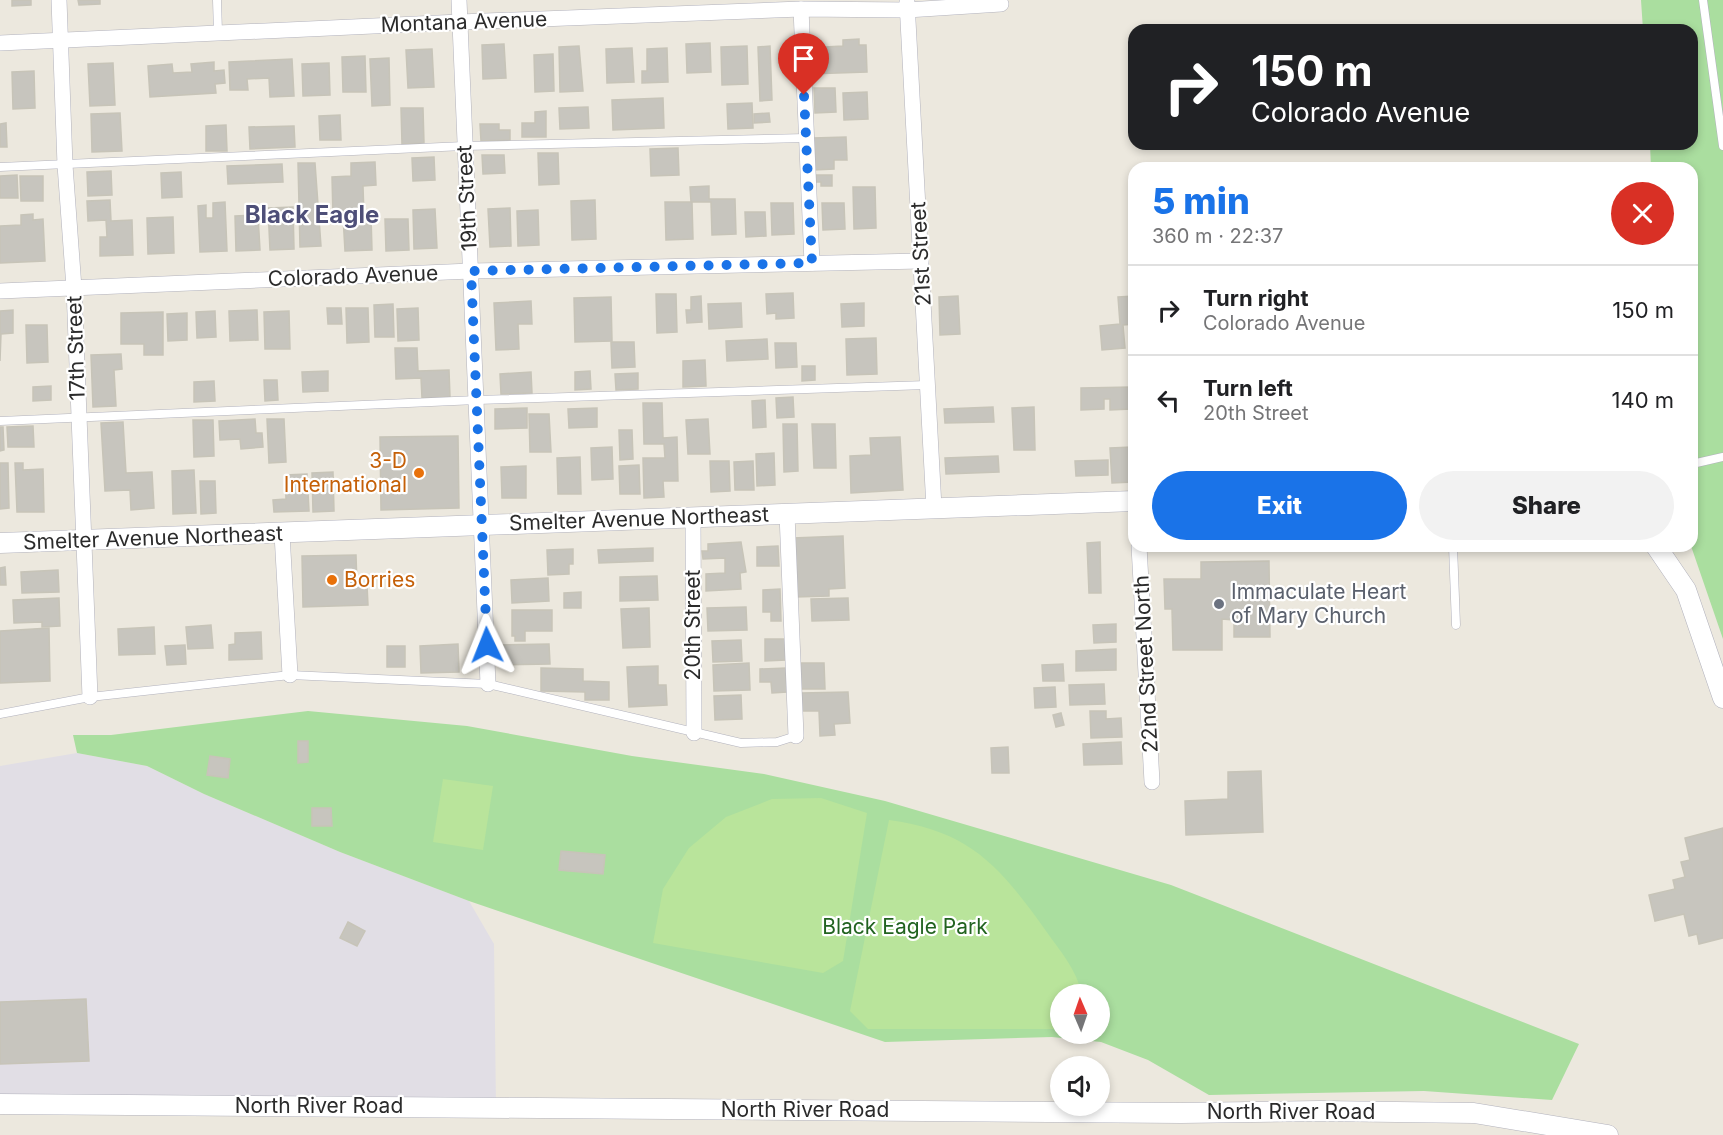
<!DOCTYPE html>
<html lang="en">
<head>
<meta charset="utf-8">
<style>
	:root { --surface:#fff; --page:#f2f2f2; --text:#202124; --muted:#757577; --line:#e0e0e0; --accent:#1a73e8 }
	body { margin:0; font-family:Inter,sans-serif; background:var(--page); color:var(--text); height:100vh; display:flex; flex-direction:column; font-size:22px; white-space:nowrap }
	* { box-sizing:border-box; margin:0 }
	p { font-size:20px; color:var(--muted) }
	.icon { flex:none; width:33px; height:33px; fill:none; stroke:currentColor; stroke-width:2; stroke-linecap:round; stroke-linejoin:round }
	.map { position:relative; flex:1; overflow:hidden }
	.details { position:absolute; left:1128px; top:162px; width:570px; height:390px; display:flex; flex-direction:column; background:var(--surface); border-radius:18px; box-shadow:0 3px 9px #0003 }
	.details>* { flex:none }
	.top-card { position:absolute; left:1128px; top:24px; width:570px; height:126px; border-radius:18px; box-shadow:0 3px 9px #0003; background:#202124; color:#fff; overflow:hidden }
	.needle { width:39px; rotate:358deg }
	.fabs { position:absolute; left:1050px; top:984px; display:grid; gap:12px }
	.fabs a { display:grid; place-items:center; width:60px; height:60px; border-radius:50%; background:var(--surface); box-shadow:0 3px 9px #0003; font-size:30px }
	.pin { position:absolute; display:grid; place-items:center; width:51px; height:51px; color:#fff; margin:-62px -26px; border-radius:50% 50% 50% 0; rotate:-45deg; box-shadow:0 0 6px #0007 }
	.pin .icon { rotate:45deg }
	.me { position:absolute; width:66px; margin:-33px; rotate:358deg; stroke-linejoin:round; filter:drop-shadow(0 0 4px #0008) }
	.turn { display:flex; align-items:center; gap:21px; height:126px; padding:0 24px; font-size:27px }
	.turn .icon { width:78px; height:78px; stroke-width:2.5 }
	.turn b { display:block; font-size:42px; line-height:51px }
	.round { display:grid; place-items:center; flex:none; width:63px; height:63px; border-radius:32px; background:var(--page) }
	.overview { display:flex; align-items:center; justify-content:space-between; height:102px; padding:0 24px }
	h1 { font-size:36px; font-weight:800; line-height:45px; color:var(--accent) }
	.primary-button { display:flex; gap:12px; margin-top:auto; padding:12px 24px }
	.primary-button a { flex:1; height:69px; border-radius:36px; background:var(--accent); color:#fff; font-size:24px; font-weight:800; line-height:69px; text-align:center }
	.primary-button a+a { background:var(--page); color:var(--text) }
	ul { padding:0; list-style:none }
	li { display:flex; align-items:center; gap:18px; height:90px; padding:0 24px; border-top:2px solid var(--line) }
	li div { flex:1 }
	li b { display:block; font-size:22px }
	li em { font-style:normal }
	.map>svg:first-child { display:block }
	.industrial { fill:#e1dee5 }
	.green { fill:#aade9f; fill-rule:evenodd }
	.pitch { fill:#b9e49b }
	.building { fill:#c7c5be; stroke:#c7c4b8; stroke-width:1.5 }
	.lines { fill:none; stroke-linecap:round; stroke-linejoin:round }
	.service-casing { stroke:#b2b2bd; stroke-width:9 }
	.minor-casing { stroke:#b2b2bd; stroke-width:16 }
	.tertiary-casing { stroke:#b2b2bd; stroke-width:21 }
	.service { stroke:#fff; stroke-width:8 }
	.minor { stroke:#fff; stroke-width:15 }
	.tertiary { stroke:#fff; stroke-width:20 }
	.route { stroke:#1a73e8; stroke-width:10; stroke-dasharray:0 18 }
	.food-dot { fill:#e8710a; stroke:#fff; stroke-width:2 }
	.worship-dot { fill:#6b7280; stroke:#fff; stroke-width:2 }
	.labels { text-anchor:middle; stroke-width:4.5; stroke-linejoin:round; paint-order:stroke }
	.street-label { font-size:21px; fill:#2b2b2b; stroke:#fff }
	.food-label { font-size:21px; fill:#c56008; stroke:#fff; text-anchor:end }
	.worship-label { font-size:21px; fill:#5b616d; stroke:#fff; text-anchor:start }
	.park-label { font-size:21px; fill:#226320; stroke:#fff }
	.quarter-label { font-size:24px; font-weight:bold; fill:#4e4f78; stroke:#fff }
</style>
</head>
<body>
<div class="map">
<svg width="1723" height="1135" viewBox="0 0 1723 1135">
	<rect width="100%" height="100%" fill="#ece8de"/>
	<path class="industrial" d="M77,753L147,766L204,794L340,852L469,901L494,944L496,1108L0,1104V766Z"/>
	<g class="green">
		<path d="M1641,0H1723V639L1691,546L1692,168H1651L1650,144H1692V30H1643Z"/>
		<path d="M308,711L467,726L632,756L764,774L885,801L1171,885L1579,1044L1552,1100L1424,1091L1209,1095L1148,1060L1101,1042L1052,1037L885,1042L469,901L340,852L204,794L147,766L77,753L73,735H111ZM1060,994H1100V1034H1060Z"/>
	</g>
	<g class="pitch">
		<path d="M443,779L493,786L483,850L433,842Z"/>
		<path d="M821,798L867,813L843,961L823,973L653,943L663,889L689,848L726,817L772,799Z"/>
		<path d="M889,820C971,831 1000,867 1046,931C1061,952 1076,969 1082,994H1060V1029H868L850,1011Z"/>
	</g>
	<g class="building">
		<path d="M12,0H31V5L12,6Z"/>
		<path d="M78,0H100V4L79,5Z"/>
		<path d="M859,39V45H866L867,72L808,74L807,48L843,46V40Z"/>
		<path d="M710,43L711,72L687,73L686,44Z"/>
		<path d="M504,44L506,78L483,79L482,45Z"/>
		<path d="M579,46L583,91L560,92L559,47Z"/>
		<path d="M747,46L748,84L722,85L721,47Z"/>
		<path d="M770,46L772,100L760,101L758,47Z"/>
		<path d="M632,48L634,82L607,83L606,49Z"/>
		<path d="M667,48L668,82L642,83V71H647V49Z"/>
		<path d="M432,49L434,87L408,88L406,50Z"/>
		<path d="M553,54L554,91L535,92L534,55Z"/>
		<path d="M365,56L366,92H343L342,57Z"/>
		<path d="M389,58L390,105L372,106L370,59Z"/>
		<path d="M292,59L294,96L270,97L269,78L247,79L248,90H230L229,62Z"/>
		<path d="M214,62V71L224,70L225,83L215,84L216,93L150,97L148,66L172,64L173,73L192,72L191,64Z"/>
		<path d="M113,63L115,105L90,106L88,64Z"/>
		<path d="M329,63L330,95L303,96L302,64Z"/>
		<path d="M34,71L35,108L13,109L12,72Z"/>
		<path d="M814,88H835L836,112L815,113Z"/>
		<path d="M867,92L868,119L844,120L843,93Z"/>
		<path d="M663,98L664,128L613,130L612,100Z"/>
		<path d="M752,103L753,128L728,129L727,104Z"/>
		<path d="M588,107L589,128L560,129L559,108Z"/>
		<path d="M401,108H423L424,143L402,144Z"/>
		<path d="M546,111V137H522V123H535V112Z"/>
		<path d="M120,113L122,151L92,152L91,114Z"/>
		<path d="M769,113L770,122L754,123V114Z"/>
		<path d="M340,115L341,140H320L319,116Z"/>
		<path d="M6,123L7,147H0V124Z"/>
		<path d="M480,124H499V130H510V140L481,141Z"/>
		<path d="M226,125L227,151H206V126Z"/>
		<path d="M294,126L295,147L250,149L249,127Z"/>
		<path d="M846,137L847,160H834V169L814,170L813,138Z"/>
		<path d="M678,148L679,175L651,176L650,149Z"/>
		<path d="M538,153H558L559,184L539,185Z"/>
		<path d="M482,155H504L505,173L483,174Z"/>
		<path d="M434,157L435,180L413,181L412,158Z"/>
		<path d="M375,162L376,185L363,186L364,216H371L372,250L345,251L343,216L333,217L332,177L351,176V163Z"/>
		<path d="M298,163H315L321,246L300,247Z"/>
		<path d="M282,164L283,182L228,184L227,166Z"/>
		<path d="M111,171L112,195L88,196L87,172Z"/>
		<path d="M181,172L182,197L162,198L161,173Z"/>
		<path d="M17,175L18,198H0V176Z"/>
		<path d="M816,175H832V186H821V182H816Z"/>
		<path d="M20,176H43V201H21Z"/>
		<path d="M709,186V199H735L736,234L712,235L711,202H692L693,239L666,240L665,202H691L690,187Z"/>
		<path d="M853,187H875L876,228L854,229Z"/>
		<path d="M110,200L111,221L132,220L133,255L100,256V237H107L106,220L88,221L87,201Z"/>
		<path d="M595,200L596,239L572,240L571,201Z"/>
		<path d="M225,202L227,251L200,252L198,206L206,205V218H213V203Z"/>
		<path d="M771,203H793L794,234L772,235Z"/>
		<path d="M822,203H844L845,229L823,230Z"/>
		<path d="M293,207L294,249L270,250L268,208Z"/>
		<path d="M510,208L511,246L490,247L488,209Z"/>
		<path d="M435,209L437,248L414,249L413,210Z"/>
		<path d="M538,210L539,245L518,246L517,211Z"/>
		<path d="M745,212H765L766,236L746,237Z"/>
		<path d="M33,214V220L43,219L45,261L0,263V226L21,225V215Z"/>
		<path d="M258,215L260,250L236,251L235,216Z"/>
		<path d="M173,217L174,253L148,254L147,218Z"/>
		<path d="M385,219H408L409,250L386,251Z"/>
		<path d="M793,293L794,318L776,319V313L767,314L766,294Z"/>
		<path d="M656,294H676L677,332L657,333Z"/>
		<path d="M701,296L702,322L687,323L686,310H691V297Z"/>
		<path d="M958,296L960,334L940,335L939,297Z"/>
		<path d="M1134,296V324L1123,325L1125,348L1102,350L1100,326L1120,324L1118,297Z"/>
		<path d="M611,297L612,341L575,342L574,298Z"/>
		<path d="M531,301L532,324H518L519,349L496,350L494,303Z"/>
		<path d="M741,303L742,327L709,329L708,304Z"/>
		<path d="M864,303V326L842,327L841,304Z"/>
		<path d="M393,304L394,337H375L374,305Z"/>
		<path d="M327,308H341L342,324H328Z"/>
		<path d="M346,308H368L369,342L347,343Z"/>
		<path d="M418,308L419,340L398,341L397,309Z"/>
		<path d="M13,310V333L1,334L0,361V311Z"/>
		<path d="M257,310L258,340L230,341L229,311Z"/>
		<path d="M215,311L216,337L197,338L196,312Z"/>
		<path d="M289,311L290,349H265L264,312Z"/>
		<path d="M163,312V355H144V344H121V313Z"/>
		<path d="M187,313V340L168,341L167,314Z"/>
		<path d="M26,325H47L48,362L27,363Z"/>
		<path d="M876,338L877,374L847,375L846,339Z"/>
		<path d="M767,339L768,359L727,361L726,341Z"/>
		<path d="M611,342H634L635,367L612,368Z"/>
		<path d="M775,343H796L797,367L776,368Z"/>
		<path d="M395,348H417L418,371L449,370L450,397L422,398L421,378L396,379Z"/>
		<path d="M121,354L122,369L114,370L116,406L93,407L91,355Z"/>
		<path d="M705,360L706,386L683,387V361Z"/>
		<path d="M802,366H815V380L802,381Z"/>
		<path d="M328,371V391L303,392L302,372Z"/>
		<path d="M590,371L591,389L575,390V372Z"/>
		<path d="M531,372L532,393L501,394L500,374Z"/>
		<path d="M638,373V389L616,390L615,374Z"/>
		<path d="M264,380H277L278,400L265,401Z"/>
		<path d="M214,381L215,401L194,402V382Z"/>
		<path d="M51,386V400L33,401V387Z"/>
		<path d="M1131,387V409L1110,410V399H1104V409L1081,410V388Z"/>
		<path d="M793,397L794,417L777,418L776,398Z"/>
		<path d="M765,400L766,427L753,428L752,401Z"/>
		<path d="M643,403H662L663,438L677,437L678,481H663L664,497L644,498L643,458H665L664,444H644Z"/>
		<path d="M993,407L994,422L945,423L944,409Z"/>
		<path d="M1034,407L1035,450H1014L1012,408Z"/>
		<path d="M527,408V428L495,429V409Z"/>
		<path d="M597,408V427L569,428L568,409Z"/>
		<path d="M529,414H549L551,452H530Z"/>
		<path d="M255,419L256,433H262L263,447L241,449L240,439L220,440L219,421Z"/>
		<path d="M267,419H284L286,462L269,463Z"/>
		<path d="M708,419L710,454H688L686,420Z"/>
		<path d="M193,420H213L214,456L194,457Z"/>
		<path d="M123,422L126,473L152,472L154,508L131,510L130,490L105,491L101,423Z"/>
		<path d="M783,424H797L798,471L784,472Z"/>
		<path d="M812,424H835L836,468H814Z"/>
		<path d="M33,426L34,447H8L7,427Z"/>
		<path d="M0,427H3L4,450L0,451Z"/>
		<path d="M619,430H632L633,459L620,460Z"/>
		<path d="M458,436L459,508L381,510L380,437Z"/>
		<path d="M900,437L903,490L851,493L850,456L871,455L870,438Z"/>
		<path d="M612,447L613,479L592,480L591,448Z"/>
		<path d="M1132,447L1133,482L1112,483L1110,448Z"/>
		<path d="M774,453L775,485L757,486L756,454Z"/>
		<path d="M998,456L999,472L946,474L945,458Z"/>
		<path d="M580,457L581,494H558L557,458Z"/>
		<path d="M1108,460V475L1076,476L1075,461Z"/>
		<path d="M710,461H729L730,491L711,492Z"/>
		<path d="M753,461L754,490H735L734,462Z"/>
		<path d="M0,463H8L9,508L0,509Z"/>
		<path d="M15,463H23V470L43,469L44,512H17Z"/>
		<path d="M639,465L640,494H620L619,466Z"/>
		<path d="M526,466V498H502L501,467Z"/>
		<path d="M194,470L196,513L173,514L172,471Z"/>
		<path d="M333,472L334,511L313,512L312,473Z"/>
		<path d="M307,474L309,511L274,512L273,500L286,499L285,475Z"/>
		<path d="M200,481H215L216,513L201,514Z"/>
		<path d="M843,536L845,588L829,589V596L795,597L793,538Z"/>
		<path d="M741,542L746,572L740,573L741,589L706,591V574L725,573V558L703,559L702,551H708V544Z"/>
		<path d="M1100,542L1101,593H1089L1087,543Z"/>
		<path d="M778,546L779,566H757V547Z"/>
		<path d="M653,548V561L599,563L598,550Z"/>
		<path d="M573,549V564H569V574L548,575L547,550Z"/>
		<path d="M356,555L357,585H367L368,605L303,607L302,556Z"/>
		<path d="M1269,561L1270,637H1234V620L1222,619V650H1173L1172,609H1165L1164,579H1201V562Z"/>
		<path d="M5,567L6,585H0V568Z"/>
		<path d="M58,570L59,592L22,593L21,572Z"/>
		<path d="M657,576L658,600L620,601V577Z"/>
		<path d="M548,578L549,601L512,603L511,580Z"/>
		<path d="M780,589L781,621H771V612H763V590Z"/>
		<path d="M581,592V608H564V593Z"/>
		<path d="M59,598L60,626L42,627V622L14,623L13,600Z"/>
		<path d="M848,598L849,620L812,621L811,599Z"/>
		<path d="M746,607L747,630L708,631L707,608Z"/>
		<path d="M649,608L650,647L623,648L621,609Z"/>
		<path d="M512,610H552V631H525V641H515V636H512Z"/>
		<path d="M1116,624V642L1094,643L1093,625Z"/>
		<path d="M211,625L213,648L188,649L186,627Z"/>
		<path d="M154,627L155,654L119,655L118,629Z"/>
		<path d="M49,628L50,681L0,683V631Z"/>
		<path d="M261,632L262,659L229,660V645L235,644V633Z"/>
		<path d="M765,639H785L786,660L765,661Z"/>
		<path d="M741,640L742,661L713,662L712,641Z"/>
		<path d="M458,644L459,672L421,673L420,646Z"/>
		<path d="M549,644L550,664L500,665V645Z"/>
		<path d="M185,645L186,664L167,665L165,646Z"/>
		<rect x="387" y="646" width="18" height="21"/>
		<path d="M1116,649V670L1076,671V651Z"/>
		<path d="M749,663L750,690L714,691L713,665Z"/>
		<path d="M800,663H824L825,689H800Z"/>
		<path d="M1063,664L1064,681H1043L1042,665Z"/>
		<path d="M658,666V685H666L667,705L629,707L627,667Z"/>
		<path d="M541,668L583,669V681L609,682V700H585V692L541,691Z"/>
		<path d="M786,668L787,692L772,693L771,682H760V669Z"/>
		<path d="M1104,684L1105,704L1070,705L1069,685Z"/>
		<path d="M1055,687L1056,707L1035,708L1034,688Z"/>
		<path d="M848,692L850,723L834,724L835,735L820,736L819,711H802L801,693Z"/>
		<path d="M741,695L742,719L715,720L714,696Z"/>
		<path d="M1090,711H1106V719L1121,718L1122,737L1091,738Z"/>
		<path d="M1061,713L1064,725L1056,727L1053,715Z"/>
		<path d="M298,741H308V762L298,763Z"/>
		<path d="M1121,742L1122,764L1084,765L1083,744Z"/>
		<path d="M1008,747L1009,773H992L991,748Z"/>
		<path d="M210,756L230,759L228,778L207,775Z"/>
		<path d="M1261,771L1263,832L1186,835L1185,801L1228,799V772Z"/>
		<path d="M312,808H331L332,826H312Z"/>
		<path d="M1723,828V938L1699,944L1697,934L1689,936L1684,914L1655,921L1649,895L1675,889L1673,880L1685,877L1681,862L1690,860L1685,838Z"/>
		<path d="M561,851L605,855L603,874L559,870Z"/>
		<path d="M348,922L365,931L357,946L340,938Z"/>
		<path d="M86,999L89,1061L0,1064V1002Z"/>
	</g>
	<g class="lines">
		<g class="service-casing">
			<g id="service">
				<path d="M217,0L218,32"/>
				<path d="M1703,0L1723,146"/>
				<path d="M0,167L464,146L806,138"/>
				<path d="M0,421L477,400L927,385"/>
				<path d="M1692,464L1723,457"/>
				<path d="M1453,546L1456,625"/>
				<path d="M0,714L90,697L290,675L488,684L741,743L777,742L796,736"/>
			</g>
		</g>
		<g class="minor-casing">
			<g id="minor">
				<path d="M59,0L65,165L74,288L90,697"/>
				<path d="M459,0L488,684"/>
				<path d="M907,2L934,508"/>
				<path d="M801,9L812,263"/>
				<path d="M0,43L460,22L801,9L907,10L1001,4"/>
				<path d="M0,291L471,271L921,261"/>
				<path d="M787,514L796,736"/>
				<path d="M693,517L694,733"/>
				<path d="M282,534L290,675"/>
				<path d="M1139,546L1152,782"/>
			</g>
		</g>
		<g class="tertiary-casing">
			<g id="tertiary">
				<path d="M0,543L1134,501"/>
				<path d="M1656,546L1686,590L1723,698"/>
				<path d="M0,1104L1181,1113L1319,1111L1474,1113L1608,1135"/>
			</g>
		</g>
		<use href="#service" class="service"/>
		<use href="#minor" class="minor"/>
		<use href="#tertiary" class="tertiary"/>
	</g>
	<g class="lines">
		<path class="route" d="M487,645L471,271L812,263L804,95"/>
	</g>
	<g class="food-dot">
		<circle cx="419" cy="473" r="6"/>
		<circle cx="332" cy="580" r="6"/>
	</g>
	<circle class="worship-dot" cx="1219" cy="604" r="6"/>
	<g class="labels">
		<g class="street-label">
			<text transform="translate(464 22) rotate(-2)" y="7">Montana Avenue</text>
			<text transform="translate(467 198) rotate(-93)" y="7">19th Street</text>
			<text transform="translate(921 254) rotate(-93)" y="7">21st Street</text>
			<text transform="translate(353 276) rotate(-2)" y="7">Colorado Avenue</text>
			<text transform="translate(76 348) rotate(-92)" y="7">17th Street</text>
			<text transform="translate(639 519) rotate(-2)" y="7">Smelter Avenue Northeast</text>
			<text transform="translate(153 538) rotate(-2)" y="7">Smelter Avenue Northeast</text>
			<text transform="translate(693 625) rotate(-90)" y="7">20th Street</text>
			<text transform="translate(1146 664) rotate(-93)" y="7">22nd Street North</text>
			<text x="319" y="1113">North River Road</text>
			<text x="805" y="1117">North River Road</text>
			<text x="1291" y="1119">North River Road</text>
		</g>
		<g class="food-label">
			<text x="407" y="468">3-D<tspan x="407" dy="24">International</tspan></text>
			<text x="344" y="587" text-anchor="start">Borries</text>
		</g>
		<g class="worship-label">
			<text x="1231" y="599">Immaculate Heart<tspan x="1231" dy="24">of Mary Church</tspan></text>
		</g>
		<g class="park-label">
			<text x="905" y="934">Black Eagle Park</text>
		</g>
		<g class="quarter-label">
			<text x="312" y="223">Black Eagle</text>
		</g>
	</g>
</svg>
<div class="fabs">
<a><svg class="needle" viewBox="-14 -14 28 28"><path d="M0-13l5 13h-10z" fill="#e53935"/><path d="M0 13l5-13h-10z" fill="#757577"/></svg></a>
<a><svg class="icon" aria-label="sound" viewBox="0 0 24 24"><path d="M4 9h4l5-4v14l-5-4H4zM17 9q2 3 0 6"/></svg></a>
</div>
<div class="pin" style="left:804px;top:95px;background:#d93025"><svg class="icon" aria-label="arrive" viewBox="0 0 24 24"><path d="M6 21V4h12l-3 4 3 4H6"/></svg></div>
<svg class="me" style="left:487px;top:645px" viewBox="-20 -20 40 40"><path d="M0-17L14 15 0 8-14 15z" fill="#1a73e8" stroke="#fff" stroke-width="4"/></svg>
<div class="top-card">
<div class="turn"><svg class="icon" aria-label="right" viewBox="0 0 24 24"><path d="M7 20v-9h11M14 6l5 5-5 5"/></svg><div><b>150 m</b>Colorado Avenue</div></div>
</div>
<section class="details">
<div class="overview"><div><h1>5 min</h1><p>360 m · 22:37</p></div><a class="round" style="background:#d93025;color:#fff"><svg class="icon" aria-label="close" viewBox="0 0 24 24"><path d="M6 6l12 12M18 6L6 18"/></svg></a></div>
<ul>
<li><svg class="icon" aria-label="right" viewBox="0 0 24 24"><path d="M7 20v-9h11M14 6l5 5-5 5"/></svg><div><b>Turn right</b><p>Colorado Avenue</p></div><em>150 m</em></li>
<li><svg class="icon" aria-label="left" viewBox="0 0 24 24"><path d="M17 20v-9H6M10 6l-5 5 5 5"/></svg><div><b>Turn left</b><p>20th Street</p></div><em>140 m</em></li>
</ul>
<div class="primary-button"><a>Exit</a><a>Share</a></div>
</section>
</div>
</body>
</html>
